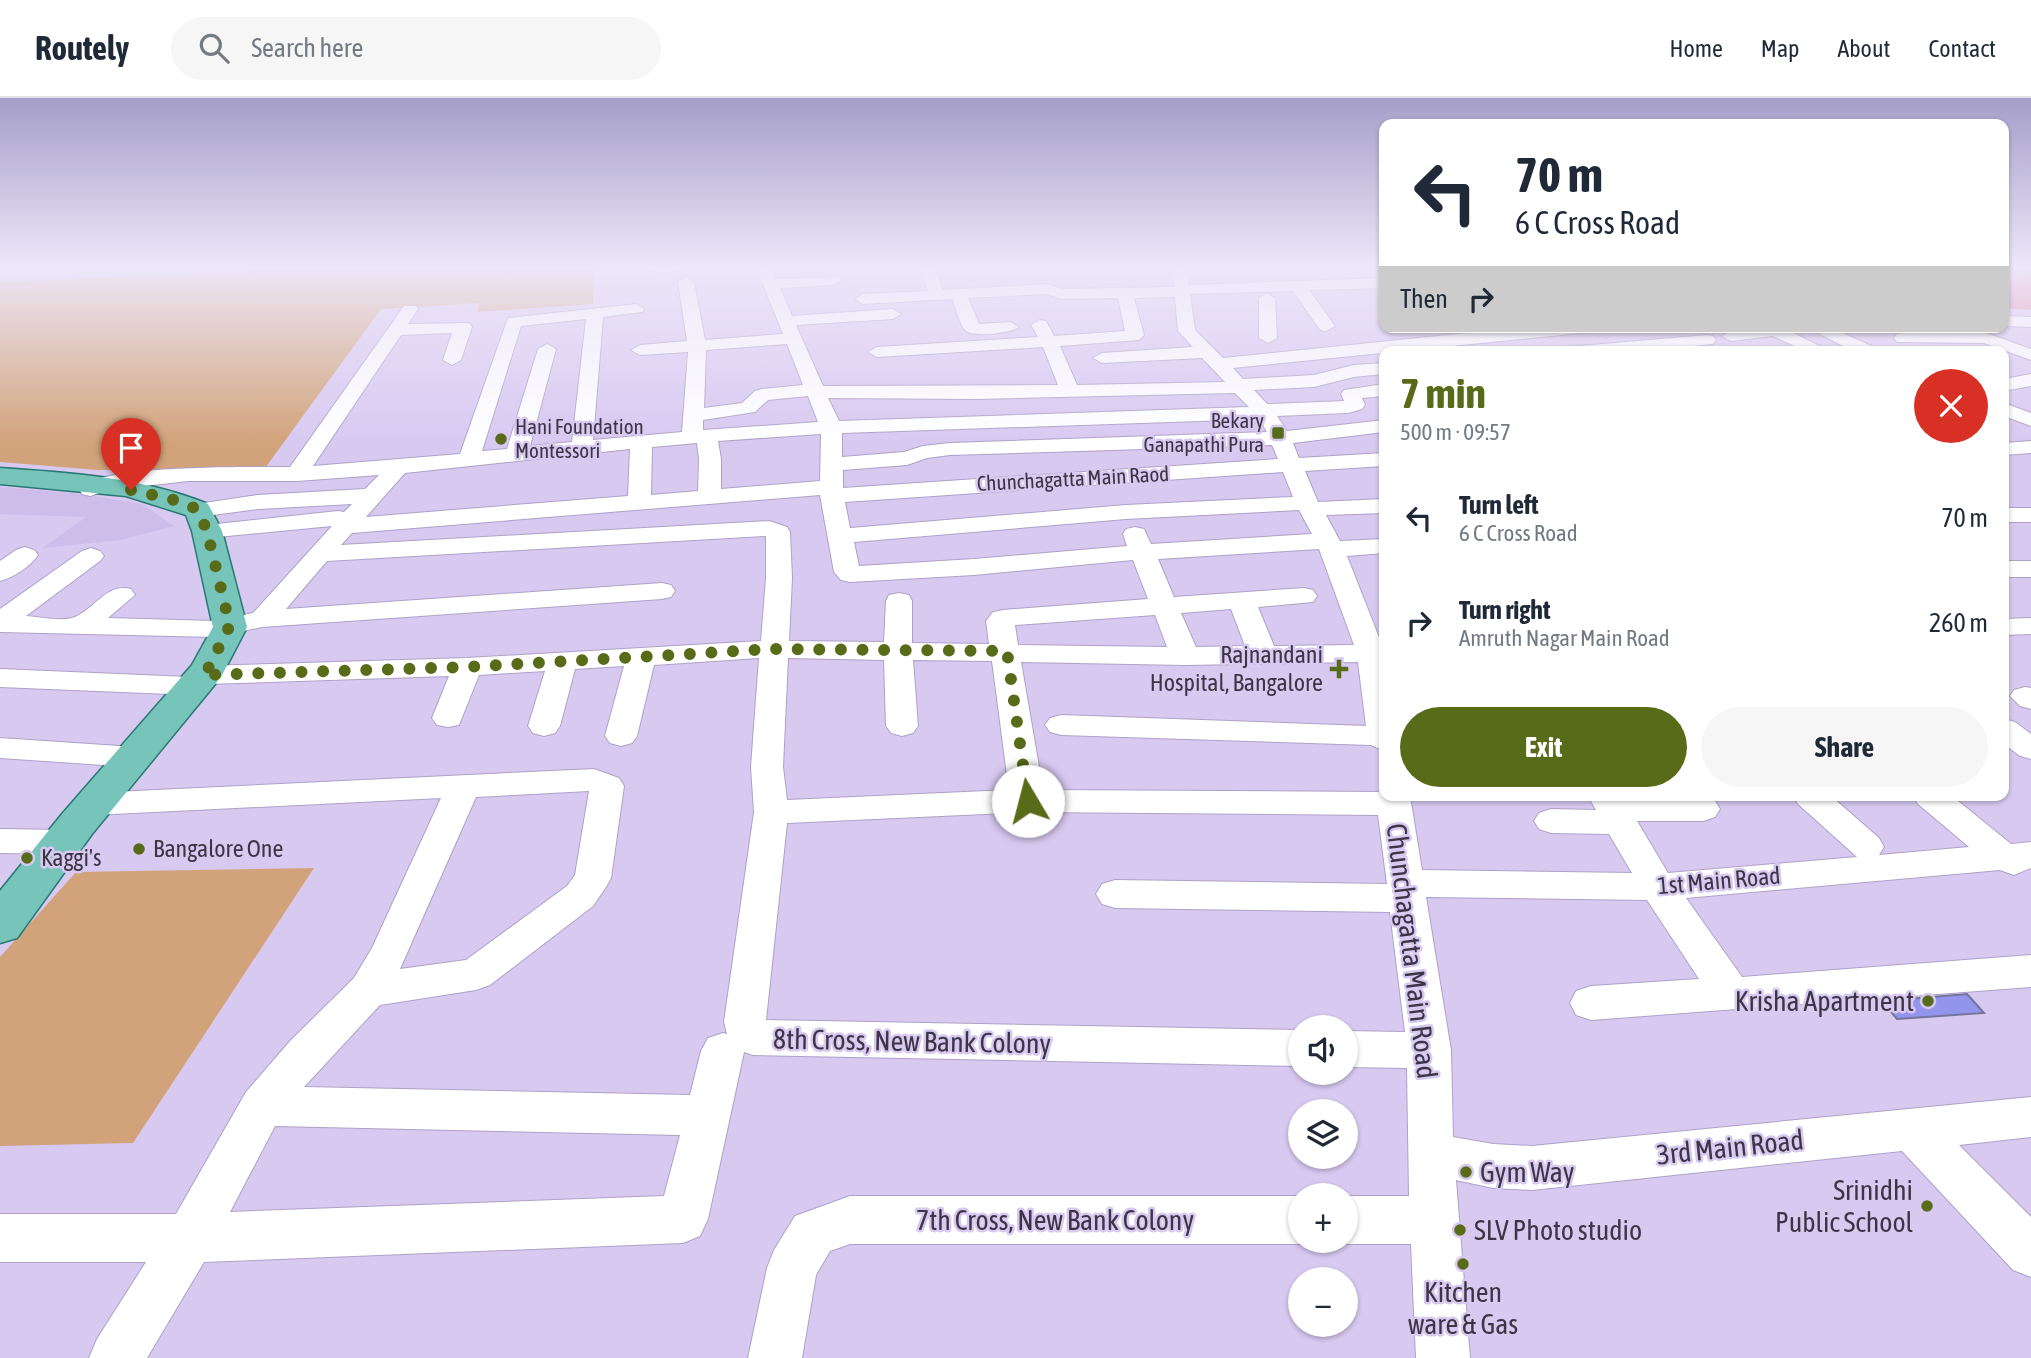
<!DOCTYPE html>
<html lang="en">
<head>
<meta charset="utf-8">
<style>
	:root { --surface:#fff; --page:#f6f6f7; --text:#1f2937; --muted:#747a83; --line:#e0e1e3; --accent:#576b18 }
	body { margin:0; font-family:"Asap Condensed",sans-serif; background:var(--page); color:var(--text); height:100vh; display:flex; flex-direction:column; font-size:26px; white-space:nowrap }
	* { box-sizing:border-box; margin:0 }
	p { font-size:23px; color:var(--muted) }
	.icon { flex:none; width:38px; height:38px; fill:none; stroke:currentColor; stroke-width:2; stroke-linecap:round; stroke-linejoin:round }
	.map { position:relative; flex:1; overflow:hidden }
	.drawer { position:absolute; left:1379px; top:248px; width:630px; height:455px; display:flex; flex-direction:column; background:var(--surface); border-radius:14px; box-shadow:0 2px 5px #0004 }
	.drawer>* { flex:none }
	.banner { position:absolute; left:1379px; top:21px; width:630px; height:214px; border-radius:14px; box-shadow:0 2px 5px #0004; background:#fff; color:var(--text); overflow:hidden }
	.controls { position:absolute; left:1288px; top:917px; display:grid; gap:14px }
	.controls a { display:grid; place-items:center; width:70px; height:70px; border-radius:50%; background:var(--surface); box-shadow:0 2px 5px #0004; font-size:35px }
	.pin { position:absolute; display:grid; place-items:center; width:60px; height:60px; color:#fff; margin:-72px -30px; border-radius:50% 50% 50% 0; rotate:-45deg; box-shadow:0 0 7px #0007 }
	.pin .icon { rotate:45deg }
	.me { position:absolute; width:77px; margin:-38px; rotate:352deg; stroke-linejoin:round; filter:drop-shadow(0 0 5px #0008) }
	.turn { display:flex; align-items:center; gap:24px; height:147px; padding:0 21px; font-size:32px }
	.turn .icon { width:91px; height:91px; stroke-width:2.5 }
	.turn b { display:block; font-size:49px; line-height:60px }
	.then { display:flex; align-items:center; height:66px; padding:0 21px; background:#0003; gap:14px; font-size:26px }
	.round { display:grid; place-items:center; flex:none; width:74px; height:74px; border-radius:37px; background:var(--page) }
	.overview { display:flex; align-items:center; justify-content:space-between; height:119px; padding:0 21px }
	h1 { font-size:42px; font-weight:700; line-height:52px; color:var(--accent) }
	.cta { display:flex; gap:14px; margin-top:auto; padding:14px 21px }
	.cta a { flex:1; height:80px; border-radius:42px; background:var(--accent); color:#fff; font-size:28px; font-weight:700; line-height:80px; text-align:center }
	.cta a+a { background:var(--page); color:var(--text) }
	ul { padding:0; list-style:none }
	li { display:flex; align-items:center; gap:21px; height:105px; padding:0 21px }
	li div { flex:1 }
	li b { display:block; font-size:26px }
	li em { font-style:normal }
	header { display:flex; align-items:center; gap:42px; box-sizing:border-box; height:98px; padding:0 35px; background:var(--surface); border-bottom:2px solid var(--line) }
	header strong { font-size:33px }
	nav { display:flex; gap:38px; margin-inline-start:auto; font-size:24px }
	.search { width:490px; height:63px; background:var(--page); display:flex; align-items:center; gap:18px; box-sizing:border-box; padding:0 24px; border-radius:38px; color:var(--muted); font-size:26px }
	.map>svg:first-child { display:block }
	.built { fill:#cebdeb }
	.green { fill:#d2a37a }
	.water { fill:#e17c9a }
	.building { fill:#9394ec; stroke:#73759b; stroke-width:2 }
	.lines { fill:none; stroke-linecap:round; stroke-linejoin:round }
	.minor-casing { stroke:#afa1c7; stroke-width:2 }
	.major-casing { stroke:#287974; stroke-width:3 }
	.minor { fill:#fff; fill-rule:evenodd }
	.major { fill:#77c4bb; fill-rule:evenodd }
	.route { stroke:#576b18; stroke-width:12; stroke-dasharray:0 21.6 }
	.poi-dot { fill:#576b18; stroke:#d8c9f1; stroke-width:2.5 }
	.labels { text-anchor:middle; stroke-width:5; stroke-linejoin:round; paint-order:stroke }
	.far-poi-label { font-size:21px; fill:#3b3545; stroke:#d8c9f1; text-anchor:end }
	.far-street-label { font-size:21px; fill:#3b3545; stroke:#d8c9f1 }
	.poi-label { font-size:24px; fill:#3b3545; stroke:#d8c9f1; text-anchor:start }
	.street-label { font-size:24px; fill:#3b3545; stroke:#d8c9f1 }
	.near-street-label { font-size:28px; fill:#3b3545; stroke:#d8c9f1 }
	.near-poi-label { font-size:28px; fill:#3b3545; stroke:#d8c9f1; text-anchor:end }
</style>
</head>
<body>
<header>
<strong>Routely</strong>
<div class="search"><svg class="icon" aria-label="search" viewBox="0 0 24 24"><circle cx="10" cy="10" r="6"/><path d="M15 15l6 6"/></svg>Search here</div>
<nav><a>Home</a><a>Map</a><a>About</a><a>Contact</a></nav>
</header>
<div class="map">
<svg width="2031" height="1260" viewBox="0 0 2031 1260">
	<rect width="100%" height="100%" fill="#d8c9f1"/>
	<g class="built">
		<path d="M0,169H361L0,184Z"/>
		<path d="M0,389L83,396L142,406L174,428L120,442L42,450L86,419L0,416Z"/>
	</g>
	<g class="green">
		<path d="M361,169H595L593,206L477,214L480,205L381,211L265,370L98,372L0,364V184Z"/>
		<path d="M314,770L133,1045L0,1048V859L76,774Z"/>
	</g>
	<path class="water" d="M2004,169H2031V212L2004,210Z"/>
	<path class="building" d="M1967,896L1984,915L1897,921L1882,903Z"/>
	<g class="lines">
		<g class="minor-casing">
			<g id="minor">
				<path d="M643,169H685C676,176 651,176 643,169Z"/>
				<path d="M756,169H770L776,181L839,179L842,182L834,187L780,190L792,218L893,211L901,216L893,221L796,227L823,288L1058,287L1043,249L877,259L868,254L877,249L1038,239L1031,227L1040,222L1046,223L1054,238L1125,233L1118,200L1062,201L1046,196L968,200L979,226L1010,224L1019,229C1012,235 971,240 965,232C959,225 956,210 952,201L863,206L855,201L863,196L928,193L920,169H934L943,192L1047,186L1063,191L1174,189L1172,169H1186L1189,187L1384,180V190L1309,192L1335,228L1326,233L1320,232L1293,193L1190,196L1195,232L1223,260L1527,229H1600L1592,234L1233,270L1243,281L1314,277L1354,267L1384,265L1383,276L1354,279L1314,289L1254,292L1267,306L1344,303L1341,296L1344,292L1384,286V298L1362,300L1365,307L1362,311L1348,315L1277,318L1287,333L1384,322V334L1293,345L1299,360L1384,355V368L1305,373L1318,404L1384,401V415L1326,417L1340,443L1384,441V455L1347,458L1384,552V653L1371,647L1061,637L1050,634L1045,627L1050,620L1061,617L1366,628L1358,564L1185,567L1021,564L1043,692L1378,694L1384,689V698H1410L1422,772L1632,775L1609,736L1551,735L1539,731L1534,723L1539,715L1551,711L1596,712L1588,698L1703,699L1715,703L1720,711L1715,719L1703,723H1637L1668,775L1857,759L1798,706L1793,698H1831L1879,740L1884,749L1879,757L1969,749L1918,706L1913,698H1952L2011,746L2031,744V770L2014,777L2000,772L1686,800L1742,879L2031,857V889L1591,922L1576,917L1570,905L1576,893L1591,888L1699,881L1647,802L1426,799L1451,952L1453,1039L1493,1046L1532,1048L2031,999V1039L1959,1047L2031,1119V1179L2013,1172L1902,1053L1532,1092L1493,1090L1456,1082L1470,1260H1416L1411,1146H1346L1339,1143H1346V1098H1409L1407,970L1346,969V933L1405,934L1390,814L1115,810L1102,806L1096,796L1102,786L1115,782L1387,786L1378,717L1028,714L787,725L766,922L1300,932V968L753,957L744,954L708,1121L700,1138L683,1145L204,1164L147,1260H89L97,1241L146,1164H0V1116H176L246,994L291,942L354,880L372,850L441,700L93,717L81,714L76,706L81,698L93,695L594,671L619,680L624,688L611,780L606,789L593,808L490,887L476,892L380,907L304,989L690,997L701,953L708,940L723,935L727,936L724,924L754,714L751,669L759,560L654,567L637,638L632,645L621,648L610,645L605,638L624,568L575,571L560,628L555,635L544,638L533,635L528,628L545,573L479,577L459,627L448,629L437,627L432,620L449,578L207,586L209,588L205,594L194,597L0,589V571L189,579L193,571L203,568L467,560L761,543L766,480V438L327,463L286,511L662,485L671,487L675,493L671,499L662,501L262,529L215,539L0,534V511L82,453L91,450L100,453L104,458L100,463L26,518C39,519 63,524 75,519C96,510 106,485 131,491L135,497L108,520L215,523L253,515L332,428L207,440L198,438L195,433L198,428L338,413L344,414L352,406L258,411L198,419L190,417L186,412L190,407L258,397L365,391L379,377L297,383H188L108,392L90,398L82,396L79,391C96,366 256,369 290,369L404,208H416L418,211L408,226L469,225L472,229L461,262L452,267L443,262L452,235L401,237L313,368L460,356L508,220L636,206L644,211L642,214L603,219L593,342L682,334L688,254L640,257L631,252L640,247L687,243L678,184L686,179L694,184L705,242L783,236ZM1175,199L1178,233L1193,249L1102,255L1093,260L1102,265L1202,260L1225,284L1077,287L1060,248L1139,242L1144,237L1134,200ZM586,221L572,344L530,348L556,251L547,246L538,251L507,351L482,353L521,228ZM787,246L803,287L762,291L755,293L742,305L704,310L706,252ZM1235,295L1249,309L839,323L828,300L977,301ZM808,298L818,324L703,332V322L755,314L768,302ZM1259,321L1267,334L950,345L923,348L904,354L842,359V335ZM821,336L820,383L721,391V361L718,343ZM697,345L699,361L698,393L651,397L652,349ZM1272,347L1278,361L843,390V372L907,367L927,360L950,357ZM630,351L628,398L366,419L405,375ZM1283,374L1293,399L1126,407L850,430L845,404ZM820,397L834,474L841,482L850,484L974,477L1133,462L1148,501L1003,512L993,514L986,523L989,546L912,545V503L909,497L899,495L889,497L886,503L884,544L789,543L792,480L790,434L787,429L769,423L341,447L352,435ZM1299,412L1312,436L1151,446L1144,431L1135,429L1126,431L1123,436L1127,448L974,461L859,468L854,444L1126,421ZM1319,451L1354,547L1274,548L1258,509L1313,504L1317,498L1313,492L1304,490L1174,499L1158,461ZM1231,511L1245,548L1196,549L1181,515ZM1155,517L1167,549L1018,547L1015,527ZM788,560L884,562L886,628L891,635L902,638L913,635L918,628L913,562L992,563L1009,692L787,702L783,669ZM589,693L575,777L567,788L466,862L400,871L476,699ZM275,1028L680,1037L664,1098L230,1114Z"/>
				<path d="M1267,195L1275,200L1277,240L1268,245L1259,240V200Z"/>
				<path d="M2004,218L2031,219V229L2004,228Z"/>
				<path d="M1759,229H1782L1831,254H1807L1773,238L1731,243L1722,238L1731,233Z"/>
				<path d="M1806,229H1829L1876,250L1879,254H1855Z"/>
				<path d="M1903,235H1986L2031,251V262L1984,245L1897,244L1894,240L1897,236Z"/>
				<path d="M1707,237L1713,238L1716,242L1713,246L1633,254H1559L1568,249Z"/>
				<path d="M2031,276V288L2004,293V281Z"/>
				<path d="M2004,305L2031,315V328L2004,318Z"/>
				<path d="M2031,343V355L2004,357V345Z"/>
				<rect x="2004" y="410" width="27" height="14"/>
				<path d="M25,449L34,452L38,457C30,469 14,479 0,483V463L16,452Z"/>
				<rect x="2004" y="463" width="27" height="16"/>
				<path d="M2031,520V536L2004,537V521Z"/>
				<path d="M2025,589L2031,590V611L2020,608L2010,598L2014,592Z"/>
				<path d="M2004,621L2015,624L2031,636V661L2020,658L2004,646Z"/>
				<path d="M0,640L134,649L146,652L150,659L146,666L134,669L0,660Z"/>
				<path d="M0,731L63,732L76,735L81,744L76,753L63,756L0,755Z"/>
				<path d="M850,1098H1300V1143H1307L1300,1146H850L830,1153L816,1177L802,1260H748L767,1170L774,1152L795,1118Z"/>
			</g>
		</g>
		<g class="major-casing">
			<path id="major" d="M0,370C71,375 141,379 208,406L222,433L247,529L221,579L92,736L17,840L0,845V793L62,716L192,567L213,529L192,433L186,417L126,398L0,386Z"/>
		</g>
		<use href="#minor" class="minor"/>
		<use href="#major" class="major"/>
	</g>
	<linearGradient id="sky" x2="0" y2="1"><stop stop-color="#a59ec9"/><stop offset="0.49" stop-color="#ede7f9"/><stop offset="1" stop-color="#ede7f9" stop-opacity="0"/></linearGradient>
	<rect width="2031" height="345" fill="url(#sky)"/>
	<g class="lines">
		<path class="route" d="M131,392L183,404L198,412L207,433L230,528C219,544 216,562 203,577L467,569L773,551L1007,553L1028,703"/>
	</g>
	<g class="poi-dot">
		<rect x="1271" y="328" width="14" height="14" rx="3.5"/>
		<circle cx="501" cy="341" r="7"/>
		<path d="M1335.5 560.5h7v7h7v7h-7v7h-7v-7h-7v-7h7z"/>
		<circle cx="139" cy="751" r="7"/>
		<circle cx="27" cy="760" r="7"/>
		<circle cx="1928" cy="903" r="7"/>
		<circle cx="1466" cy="1074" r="7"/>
		<circle cx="1927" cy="1108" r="7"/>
		<circle cx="1460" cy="1132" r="7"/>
		<circle cx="1463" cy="1166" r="7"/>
	</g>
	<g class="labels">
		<g class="far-poi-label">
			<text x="1264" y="330">Bekary<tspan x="1264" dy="24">Ganapathi Pura</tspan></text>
			<text x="515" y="336" text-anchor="start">Hani Foundation<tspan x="515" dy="24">Montessori</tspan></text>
		</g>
		<g class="far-street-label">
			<text transform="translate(1073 381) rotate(-3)" y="7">Chunchagatta Main Raod</text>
		</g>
		<g class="poi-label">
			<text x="1323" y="565" text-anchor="end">Rajnandani<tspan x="1323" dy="28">Hospital, Bangalore</tspan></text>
			<text x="153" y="759">Bangalore One</text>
			<text x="41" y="768">Kaggi's</text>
		</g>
		<g class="street-label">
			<text transform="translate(1719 783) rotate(-5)" y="8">1st Main Road</text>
		</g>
		<g class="near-street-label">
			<text transform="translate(1412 853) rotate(83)" y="10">Chunchagatta Main Road</text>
			<text transform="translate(912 943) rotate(1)" y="10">8th Cross, New Bank Colony</text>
			<text transform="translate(1730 1049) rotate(-6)" y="10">3rd Main Road</text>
			<text x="1055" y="1132">7th Cross, New Bank Colony</text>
		</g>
		<g class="near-poi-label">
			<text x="1914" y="913">Krisha Apartment</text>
			<text x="1480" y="1084" text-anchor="start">Gym Way</text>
			<text x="1913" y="1102">Srinidhi<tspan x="1913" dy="32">Public School</tspan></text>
			<text x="1474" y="1142" text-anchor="start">SLV Photo studio</text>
			<text x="1463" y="1204" text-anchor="middle">Kitchen<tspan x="1463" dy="32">ware &amp; Gas</tspan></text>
		</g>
	</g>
</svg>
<div class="controls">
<a><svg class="icon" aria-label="sound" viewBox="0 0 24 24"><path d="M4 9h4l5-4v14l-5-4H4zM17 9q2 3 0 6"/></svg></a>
<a><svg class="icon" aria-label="layers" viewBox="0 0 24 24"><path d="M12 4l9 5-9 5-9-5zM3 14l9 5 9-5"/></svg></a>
<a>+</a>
<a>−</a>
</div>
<div class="pin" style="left:131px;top:392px;background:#d93025"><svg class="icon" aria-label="arrive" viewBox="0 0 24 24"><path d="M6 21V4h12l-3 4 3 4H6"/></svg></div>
<svg class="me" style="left:1028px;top:703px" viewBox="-20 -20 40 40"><circle r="19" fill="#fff"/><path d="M0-13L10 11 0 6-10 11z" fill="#576b18"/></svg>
<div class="banner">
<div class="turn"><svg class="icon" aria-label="left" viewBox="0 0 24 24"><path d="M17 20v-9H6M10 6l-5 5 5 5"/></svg><div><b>70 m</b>6 C Cross Road</div></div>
<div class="then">Then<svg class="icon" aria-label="right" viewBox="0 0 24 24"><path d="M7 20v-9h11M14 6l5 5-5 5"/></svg></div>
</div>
<section class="drawer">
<div class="overview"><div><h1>7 min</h1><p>500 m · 09:57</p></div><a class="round" style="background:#d93025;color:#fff"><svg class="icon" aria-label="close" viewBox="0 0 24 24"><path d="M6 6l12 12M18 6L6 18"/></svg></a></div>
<ul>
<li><svg class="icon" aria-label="left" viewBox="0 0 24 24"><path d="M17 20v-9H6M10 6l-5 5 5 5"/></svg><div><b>Turn left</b><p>6 C Cross Road</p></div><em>70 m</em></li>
<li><svg class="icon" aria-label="right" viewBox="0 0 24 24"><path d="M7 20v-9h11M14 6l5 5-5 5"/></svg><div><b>Turn right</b><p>Amruth Nagar Main Road</p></div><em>260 m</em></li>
</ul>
<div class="cta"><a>Exit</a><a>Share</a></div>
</section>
</div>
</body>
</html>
